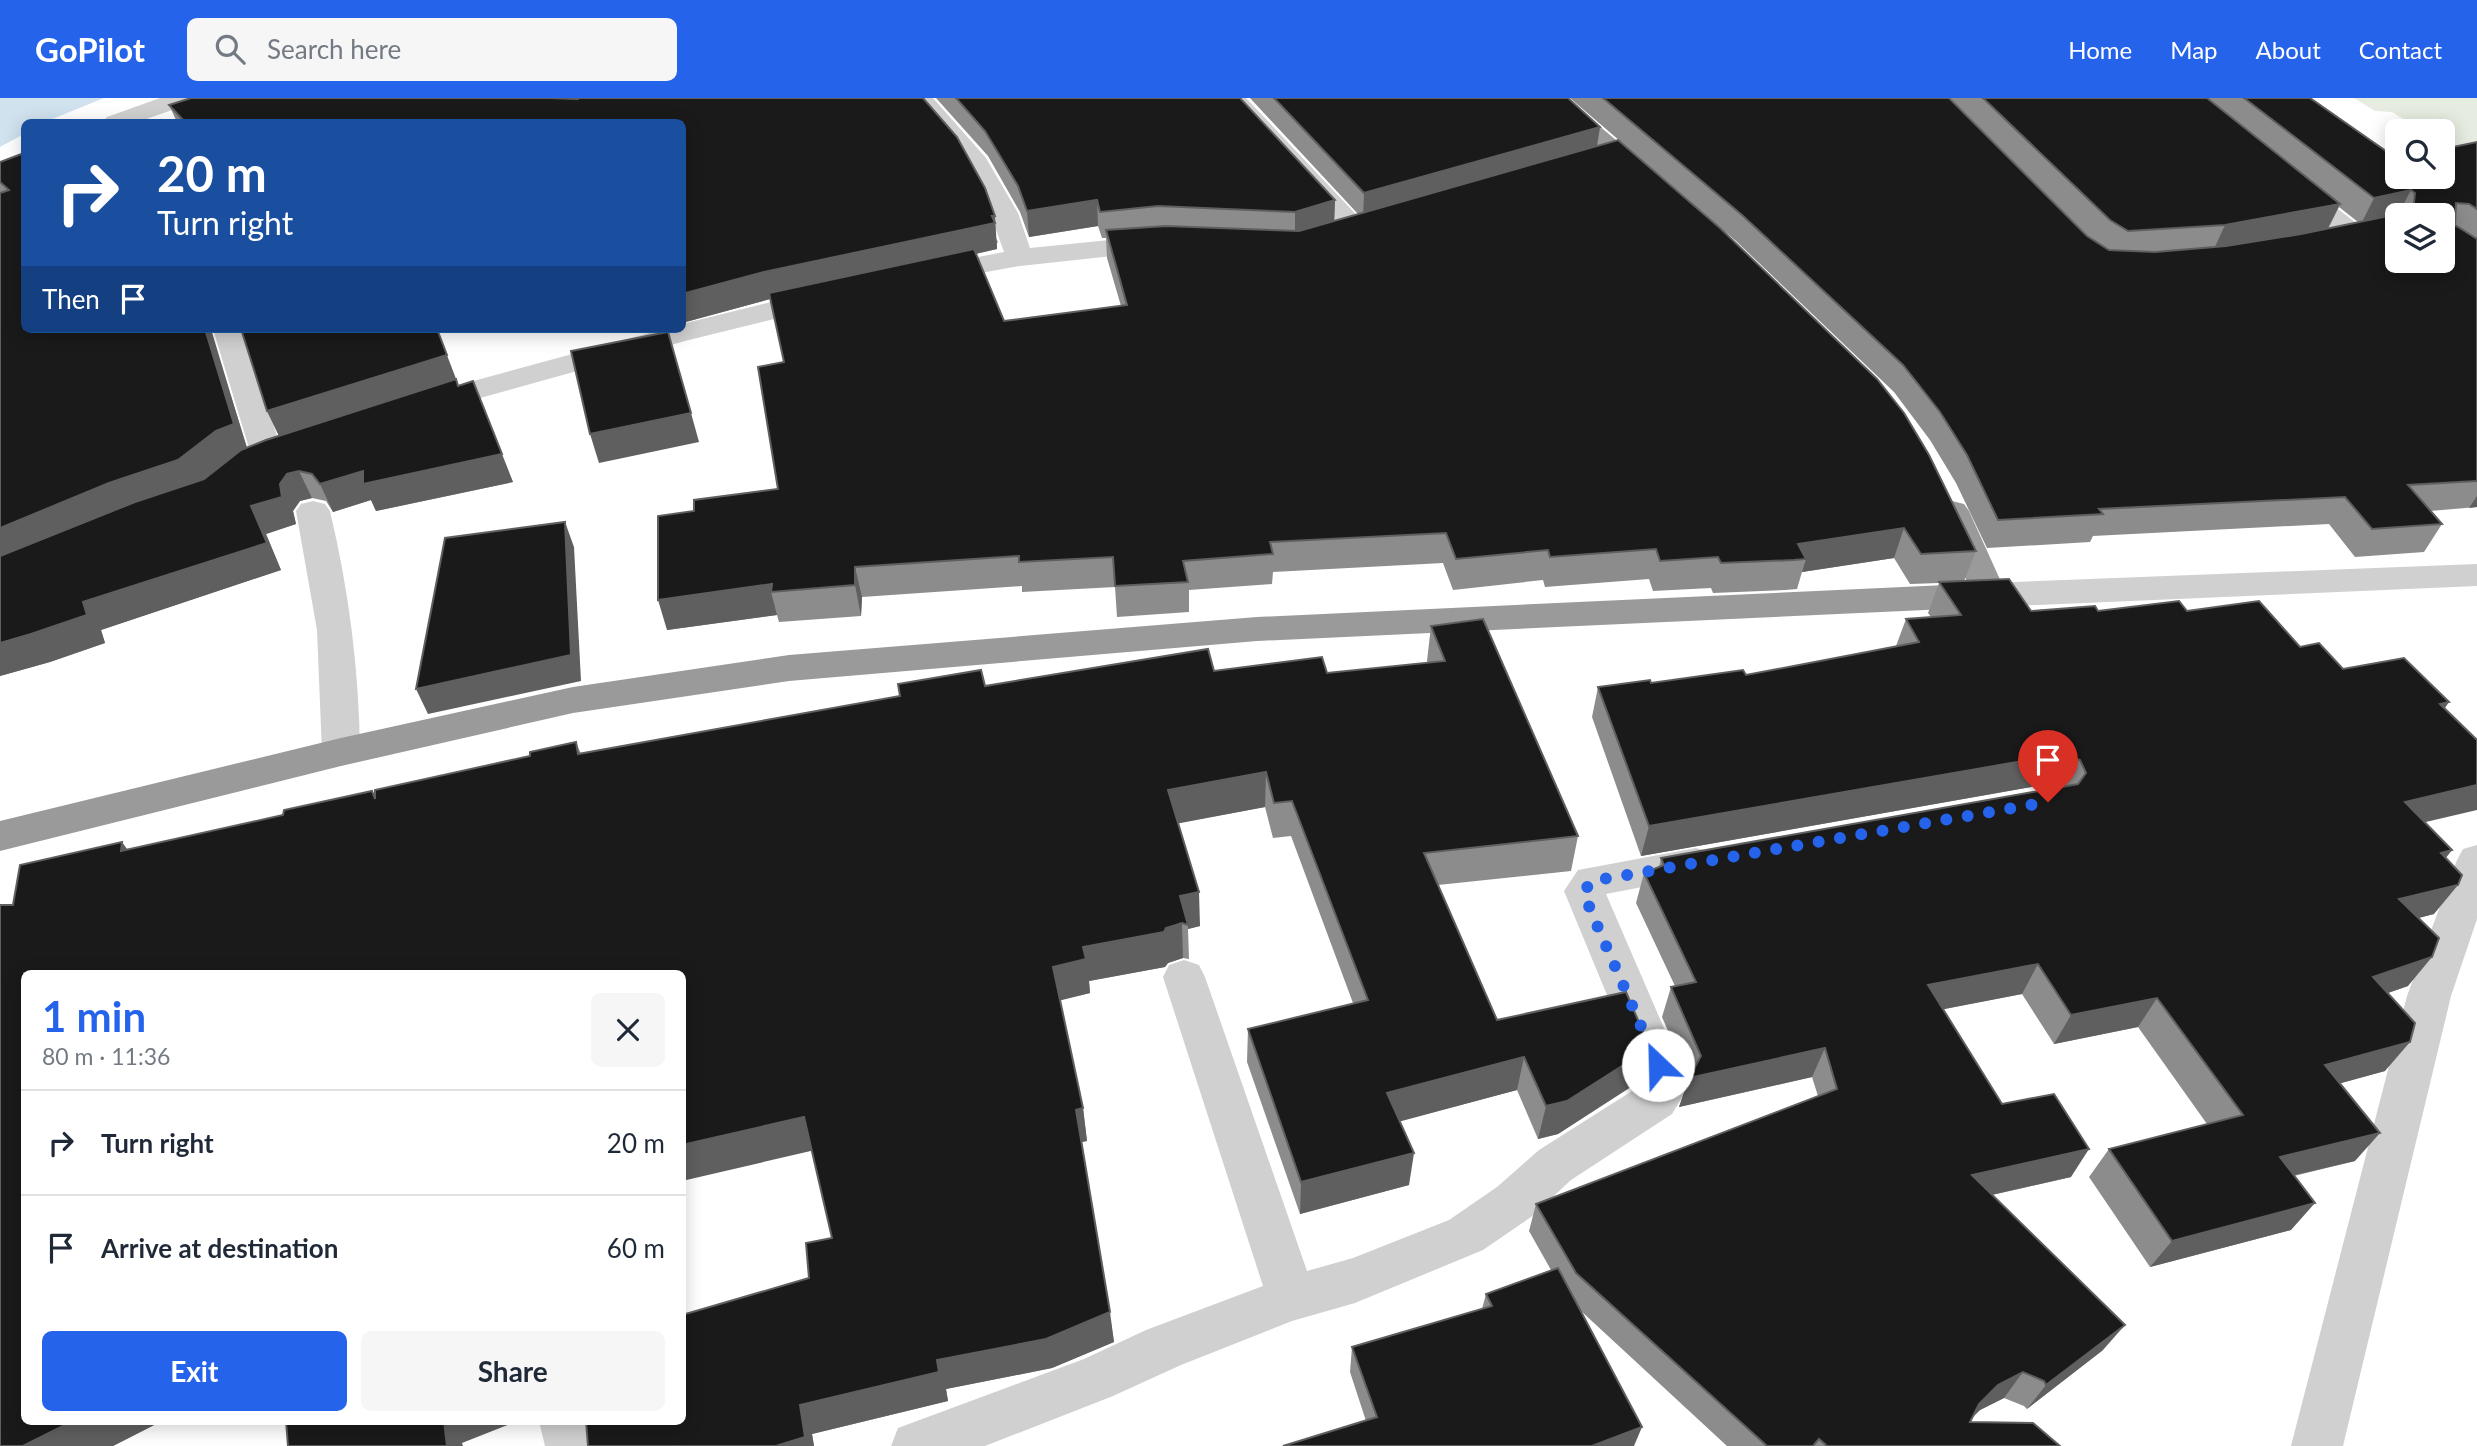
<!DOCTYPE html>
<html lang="en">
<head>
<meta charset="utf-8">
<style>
	:root { --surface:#fff; --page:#f6f6f7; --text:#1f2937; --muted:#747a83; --line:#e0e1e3; --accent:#2563eb }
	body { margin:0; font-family:Lato,sans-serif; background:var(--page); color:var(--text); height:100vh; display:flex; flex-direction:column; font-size:26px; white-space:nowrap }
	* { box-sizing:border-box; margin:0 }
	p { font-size:23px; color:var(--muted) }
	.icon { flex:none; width:38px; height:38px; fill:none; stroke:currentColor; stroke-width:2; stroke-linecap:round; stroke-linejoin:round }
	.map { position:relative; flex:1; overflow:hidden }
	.details { position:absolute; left:21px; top:872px; width:665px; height:455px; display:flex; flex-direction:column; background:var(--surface); border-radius:10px; box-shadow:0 4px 18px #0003 }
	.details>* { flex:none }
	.top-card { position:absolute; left:21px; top:21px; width:665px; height:214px; border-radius:10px; box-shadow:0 4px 18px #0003; background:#1a4fa0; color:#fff; overflow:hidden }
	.tools { position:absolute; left:2385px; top:21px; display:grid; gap:14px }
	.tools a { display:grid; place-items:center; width:70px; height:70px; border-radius:10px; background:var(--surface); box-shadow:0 4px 18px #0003; font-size:35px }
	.pin { position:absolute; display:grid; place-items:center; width:60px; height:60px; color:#fff; margin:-72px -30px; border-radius:50% 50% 50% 0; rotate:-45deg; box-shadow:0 0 7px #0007 }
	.pin .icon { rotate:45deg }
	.me { position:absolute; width:77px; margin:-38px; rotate:336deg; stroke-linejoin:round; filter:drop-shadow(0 0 5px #0008) }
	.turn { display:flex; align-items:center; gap:24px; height:147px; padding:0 21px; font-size:32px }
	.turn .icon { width:91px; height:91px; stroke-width:2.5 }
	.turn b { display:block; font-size:49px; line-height:60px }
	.then { display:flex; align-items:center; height:66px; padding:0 21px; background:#0003; gap:14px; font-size:26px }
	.round { display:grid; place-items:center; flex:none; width:74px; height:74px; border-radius:10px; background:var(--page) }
	.overview { display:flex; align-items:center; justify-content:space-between; height:119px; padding:0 21px }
	h1 { font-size:42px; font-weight:700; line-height:52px; color:var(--accent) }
	.primary-button { display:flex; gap:14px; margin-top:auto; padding:14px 21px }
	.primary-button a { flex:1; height:80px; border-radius:10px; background:var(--accent); color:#fff; font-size:28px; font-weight:700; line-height:80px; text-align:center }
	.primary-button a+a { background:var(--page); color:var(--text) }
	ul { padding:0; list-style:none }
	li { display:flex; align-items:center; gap:21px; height:105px; padding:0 21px; border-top:2px solid var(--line) }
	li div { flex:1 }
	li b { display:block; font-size:26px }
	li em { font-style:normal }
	header { display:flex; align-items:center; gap:42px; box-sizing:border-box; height:98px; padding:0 35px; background:var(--accent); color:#fff }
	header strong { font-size:33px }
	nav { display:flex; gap:38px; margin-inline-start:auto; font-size:24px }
	.search { width:490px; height:63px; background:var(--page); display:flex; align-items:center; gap:18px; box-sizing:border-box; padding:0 24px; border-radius:10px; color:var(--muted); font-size:26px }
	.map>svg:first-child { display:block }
	.green { fill:#e6ecdf }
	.water { fill:#cfe2ee }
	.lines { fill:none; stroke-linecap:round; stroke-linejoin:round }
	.minor { fill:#d0d0d0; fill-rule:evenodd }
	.highway { fill:#9a9a9a; fill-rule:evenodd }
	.wall { fill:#8c8c8c; fill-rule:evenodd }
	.shaded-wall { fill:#5f5f5f }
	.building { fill:#1a1a1a; stroke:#5f5f5f; stroke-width:2; fill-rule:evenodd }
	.route { stroke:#2563eb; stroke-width:12; stroke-dasharray:0 21.6 }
</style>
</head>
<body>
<header>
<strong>GoPilot</strong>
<div class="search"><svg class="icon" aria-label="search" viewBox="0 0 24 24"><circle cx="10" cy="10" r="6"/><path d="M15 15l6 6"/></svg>Search here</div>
<nav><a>Home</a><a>Map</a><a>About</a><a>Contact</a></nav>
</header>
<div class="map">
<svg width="2477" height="1348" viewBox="0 0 2477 1348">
	<rect width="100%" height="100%" fill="#fff"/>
	<path class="green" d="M2354,0H2477V55L2460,57L2443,47V33H2422L2392,14L2375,13Z"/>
	<path class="water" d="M0,0H104L45,24H24V36L0,49Z"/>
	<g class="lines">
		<g class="minor">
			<path d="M160,0H195L192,5L138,24H103L107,19Z"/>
			<path d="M908,0H933L986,60L1018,115L1030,150L1159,137L1169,139L1173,145L1169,151L1159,153L1020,168L931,184L921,182L917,176L921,170L1004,154L990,115L962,63Z"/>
			<path d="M1220,0H1246L1367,128L1371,134L1367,140L1357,142L1347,140Z"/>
			<path d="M2293,81L2302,83L2365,132L2369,138L2365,144L2355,146L2345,144L2284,95L2280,89L2284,83Z"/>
			<path d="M824,191L834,194L838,200L834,206L685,243L426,315L415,313L411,306L415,299L664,231H682V226Z"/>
			<path d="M213,231H243L284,360L279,367L268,370L257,367L252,360Z"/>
			<path d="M313,403L325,406L330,413C349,493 359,572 360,654L354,664L341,668L328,664L322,654L317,532L296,413L301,406Z"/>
			<path d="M2477,466V488L1990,509L1978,505L1973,497L1978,489L1990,485Z"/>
			<path d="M2477,747V821L2451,898L2343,1348H2291L2407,898L2457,762L2463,751Z"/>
			<path d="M1696,750L1710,754L1716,765L1710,776L1606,796L1689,988L1672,1016L1571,1082L1531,1119L1483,1152L1355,1205L1292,1223L1181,1267L1113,1298L985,1348H891L898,1330L1084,1261L1146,1232L1263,1188L1163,879L1169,867L1184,862L1199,867L1205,879L1307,1173L1353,1160L1449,1122L1497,1089L1539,1052L1640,988L1643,984L1564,793L1578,772Z"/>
			<path d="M539,1323H591L597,1348H545Z"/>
		</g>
		<g class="highway">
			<path d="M1539,0H1566L1654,74L1658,80L1654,86L1645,88L1636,86Z"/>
			<path d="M1952,403L1964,406L1969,413L2007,497L2002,505L1990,509L1257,543L789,583L573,615L341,668L0,753V723L341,640L573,589L789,557L1257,519L1968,486L1935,413L1940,406Z"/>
		</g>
	</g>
	<g class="wall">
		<path d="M571,0H923L998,144L997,145V151L976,156L1004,223L1121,208L1107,160L1106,140H1102L1098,128L1029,139L1020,114L988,58L936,0H1240L1335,102L1334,123L1358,116L1250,0H1568L1600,29L1597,48L1976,453L1964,483L2031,513H2187L2300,549L2343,571L2445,611L2425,724L2446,760L2434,816L2418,820L2408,888L2388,895L2385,973L2340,985L2355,1063L2294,1078L2291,1132L2150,1169L2089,1079L2109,1051L2207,1026L2138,929L2054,946L2022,896L1943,911L2002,1006L2071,1079L1992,1097L2103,1252L2027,1311L2024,1308L2004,1300L1980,1312L1972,1320L1970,1324L2060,1348H1727L1581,1213L1642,1329L1366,1323L1350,1274L1352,1249L1482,1211L1486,1196L1551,1172L1529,1133L1536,1106L1818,998L1812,979L1679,1009L1689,981L1662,919L1671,889L1675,888L1636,805L1644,775L1659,769L1661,760L2057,690L2048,686L1641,758L1592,619L1598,589L1746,577L1896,548L1906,521L1931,519L1928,515L1939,485L1910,486L1894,460L1802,474L1797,491L1785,492L1713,495L1711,490L1653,493L1649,481L1545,489L1543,482L1453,492L1443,465L1273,474L1272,486L1189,492V514L1117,519L1115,489L1022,494V488L862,499L861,518L779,524L777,517L667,532L694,413L778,391L784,264L770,201L682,225V24H177L169,7L572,1Z"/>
		<path d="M1570,0H1949L2087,138L2092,142L1950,0H2311H2310L2396,60L2477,44V409L2430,413L2442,426L2424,454L2355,459L2329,426L2093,438L2090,444L1987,450L1956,385L1930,342L1894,294L1736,143ZM2339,109L2358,124L2328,131Z"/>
		<path d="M0,64L210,232L247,349L279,338L267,313L458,288L513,384L376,413L371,402L333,414L326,403L312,400L300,403L293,413L296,426L266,436L281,472L101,532L105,545L50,564L0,578Z"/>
		<path d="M1431,528L1578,738L1571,773L1438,787L1497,922L1650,950L1640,983L1558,1036L1538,1041L1517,992L1400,1023L1409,1087L1300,1116L1247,964L1248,931L1353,905L1291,738L1273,740L1265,709L1178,725L1200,828L1188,831L1189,861L1183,860L1168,865L1165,869L1089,883L1090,895L1060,902L1083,1010L1087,1043L1082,1044L1114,1244L1052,1270L946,1291L948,1303L812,1336L814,1348H588L809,1180L832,1140L812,1053L682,875H24V1323H162L113,1348H0L13,807L127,752L283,717L372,693L375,699L530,658L576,644L581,656L985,588L1214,573L1327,575L1428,565L1427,563Z"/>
	</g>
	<g class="shaded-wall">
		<path d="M1600,29L1596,54L1363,121L1364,95Z"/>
		<path d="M2411,92L2398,117L2361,126L2374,100Z"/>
		<path d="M1097,102L1098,128L1029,139L1027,113Z"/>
		<path d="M1335,102L1334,129L1295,140V114Z"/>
		<path d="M2340,106L2327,132L2213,153L2225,127Z"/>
		<path d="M995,118L997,151L770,201L682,225V196L764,174Z"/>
		<path d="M205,231H211L248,354L193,390L0,466V430L216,333Z"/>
		<path d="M437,231L458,286L281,342L267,313Z"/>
		<path d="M634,231H656L635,235Z"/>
		<path d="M691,315L699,344L599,365L590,336Z"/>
		<path d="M502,356L513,384L376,413L371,402L333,414L320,386L363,373Z"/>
		<path d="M299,373L312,400L300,403L293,413L296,426L266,436L281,472L101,532L105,545L50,564L0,578V545L251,408L280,386L287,376Z"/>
		<path d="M2477,398V409L2469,410Z"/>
		<path d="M565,424L574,449L581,583L428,616L416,591Z"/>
		<path d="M1904,430L1894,460L1802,474L1806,461L1798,446Z"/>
		<path d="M855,469L862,499L861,518L855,487Z"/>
		<path d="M772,486L771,494L777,517L667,532L658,502Z"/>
		<path d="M2449,604L2428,635L2440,606Z"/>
		<path d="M2063,656L2048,686L1641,758L1649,728Z"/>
		<path d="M1266,674L1265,709L1170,727L1168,692Z"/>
		<path d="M2477,687V712L2383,734L2405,704Z"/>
		<path d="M122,744L147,779L121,753Z"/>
		<path d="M2452,752L2429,782L2441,755Z"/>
		<path d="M2458,787L2434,816L2376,831L2399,801Z"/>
		<path d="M1199,794L1200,828L1188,831V827L1182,825L1183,860L1168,865L1165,869L1089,883L1090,895L1058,903L1053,869L1083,849L1180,798Z"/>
		<path d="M2432,859L2408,888L2350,908L2373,879Z"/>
		<path d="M2038,866L2022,896L1914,917L1928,887Z"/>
		<path d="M2157,900L2138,929L2054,946L2071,917Z"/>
		<path d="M2410,944L2385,973L2302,996L2325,967Z"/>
		<path d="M1650,950L1640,983L1558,1036L1538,1041L1546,1008Z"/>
		<path d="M1825,950L1812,979L1679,1009L1689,980Z"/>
		<path d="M1524,959L1517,992L1383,1028L1387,995Z"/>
		<path d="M1083,1010L1087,1043L1081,1044L1076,1012Z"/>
		<path d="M804,1019L815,1052L682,1083V1047Z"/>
		<path d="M2380,1035L2355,1063L2256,1086L2280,1059Z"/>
		<path d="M2089,1051L2071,1079L1956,1105L1972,1077Z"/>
		<path d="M1414,1055L1409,1087L1300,1116L1301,1084Z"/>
		<path d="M2315,1105L2291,1132L2150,1169L2172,1143Z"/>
		<path d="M1110,1214L1114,1244L1052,1270L946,1291L948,1303L812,1336L814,1348H776L800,1307L937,1262Z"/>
		<path d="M2125,1227L2103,1252L2027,1311L2046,1287Z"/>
		<path d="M2023,1274L2004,1300L1980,1312L1961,1330L1979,1306L1998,1287Z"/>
		<path d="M73,1323H162L113,1348H23Z"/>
		<path d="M444,1323H515V1324L462,1345L463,1348H447Z"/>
		<path d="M1642,1329L1634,1348H1592Z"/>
	</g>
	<g class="building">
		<path d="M191,0H550L578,1L579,0H923L957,39L985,90L995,118H992L995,125L764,174L682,196V24H185L169,7Z"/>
		<path d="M956,0H1240L1335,102L1295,114L1158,108L1100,114L1097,102L1027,113L1018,88L985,33Z"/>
		<path d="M1274,0H1568L1600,29L1364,95Z"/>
		<path d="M1603,0H1949L2087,138L2109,152L2155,154L2226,148L2301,136L2413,113L2415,95L2411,92L2374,100L2244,0H2310L2396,60H2398V79H2443V51L2477,44V111L2469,106L2456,105L2455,127L2477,141V383L2408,387L2442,426L2372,431L2345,399L2099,411L2103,416L1998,422L1967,357L1940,314L1903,267L1742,117ZM2398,117H2443V163H2398Z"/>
		<path d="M1983,0H2207L2340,106L2225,127L2128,133L2110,122Z"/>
		<path d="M1618,42L1720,130L1877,281L1904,315L1929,357L1976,453L1921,456L1904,430L1798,446L1806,461L1794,462L1721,465L1718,459L1660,463L1656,451L1550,459L1548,452L1456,461L1446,435L1270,444L1273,456L1183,463L1188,484L1115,488L1113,459L1019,464V458L855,469V487L771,494L772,486L658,502V418L694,413V402L778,391L758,269L784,264L769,195L974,151L1004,223L1127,207L1106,132L1166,128L1299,133Z"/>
		<path d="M24,55V231H205L234,326L216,333L178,362L109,385L0,430V95L9,92L0,84V64Z"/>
		<path d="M241,231H437L447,257L267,313Z"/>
		<path d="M668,234L691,315L590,336L571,253Z"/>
		<path d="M456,281L458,288L473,283L502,356L363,386V373L320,386L312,376L299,373L287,376L280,386L282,399L251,408L267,445L83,504L87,517L31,536L0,545V458L135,404L204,381L241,352L266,342Z"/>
		<path d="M565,424L571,557L416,591L445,440Z"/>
		<path d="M2009,481L2031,513L2095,508L2098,513L2179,503L2187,513L2259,503L2300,549L2319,545L2343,571L2404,560L2449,604L2440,606L2477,642V687L2405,704L2452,752L2441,755L2462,777L2458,787L2399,801L2439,840L2432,859L2373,879L2415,925L2410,944L2325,967L2380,1035L2280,1059L2315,1105L2172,1143L2109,1051L2243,1017L2157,900L2071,917L2038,866L1928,887L2002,1006L2054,996L2089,1051L1972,1077L2125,1227L2046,1287L2044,1283L2023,1274L1998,1287L1979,1306L1970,1324L2033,1325L2060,1348H1827L1819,1341L1813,1348H1767L1576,1175L1536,1106L1837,991L1825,950L1689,980L1701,958L1671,889L1696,884L1644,775L1664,767L1661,760L2078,686L2086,675L2080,662L2063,656L1649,728L1598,589L1650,582L1651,585L1743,572L1746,577L1919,544L1906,521L1961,517L1939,484Z"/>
		<path d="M1483,521L1578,738L1424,755L1497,922L1626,894L1650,950L1567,1003L1546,1008L1524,959L1387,995L1414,1055L1301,1084L1248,931L1368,902L1292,703L1274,705L1266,674L1168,692L1199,794L1180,798L1188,827L1182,825L1166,830L1164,834L1083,849L1086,861L1053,869L1083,1010L1076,1012L1110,1214L1046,1241L937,1262L939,1274L800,1307L805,1339L776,1348H588L586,1323H682V1217L809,1180L806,1145L832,1140L804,1019L682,1047V875H24V1323H73L23,1348H0V807H13L20,767L122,744L121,753L283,717L284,712L372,693L375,701V692L530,658V654L576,644L578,656L900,598L898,586L981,572L985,588L1208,551L1214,573L1322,559L1327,575L1445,563L1431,528Z"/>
		<path d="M1558,1170L1642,1329L1592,1348H1283L1377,1319L1352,1249L1492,1208L1486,1196Z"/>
		<path d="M286,1323H444L447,1348H288Z"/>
	</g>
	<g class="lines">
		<path class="route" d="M1658,967L1590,811L1584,793L1592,783L2048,704"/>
	</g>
</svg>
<div class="tools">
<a><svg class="icon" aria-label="search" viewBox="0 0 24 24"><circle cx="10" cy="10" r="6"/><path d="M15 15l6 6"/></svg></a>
<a><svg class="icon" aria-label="layers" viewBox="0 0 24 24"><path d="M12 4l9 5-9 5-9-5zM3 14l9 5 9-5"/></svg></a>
</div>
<div class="pin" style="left:2048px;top:704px;background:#d93025"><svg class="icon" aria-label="arrive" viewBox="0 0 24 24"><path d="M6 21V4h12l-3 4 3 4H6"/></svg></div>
<svg class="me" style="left:1658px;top:967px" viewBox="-20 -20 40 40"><circle r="19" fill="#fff"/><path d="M0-13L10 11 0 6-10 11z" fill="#2563eb"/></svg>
<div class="top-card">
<div class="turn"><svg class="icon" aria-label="right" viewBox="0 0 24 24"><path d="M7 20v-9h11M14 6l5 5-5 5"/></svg><div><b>20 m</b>Turn right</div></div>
<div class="then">Then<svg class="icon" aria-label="arrive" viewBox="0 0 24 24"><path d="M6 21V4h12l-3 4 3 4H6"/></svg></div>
</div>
<section class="details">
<div class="overview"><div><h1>1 min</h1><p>80 m · 11:36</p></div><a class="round"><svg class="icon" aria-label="close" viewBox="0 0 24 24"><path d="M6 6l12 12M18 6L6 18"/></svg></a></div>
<ul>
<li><svg class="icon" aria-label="right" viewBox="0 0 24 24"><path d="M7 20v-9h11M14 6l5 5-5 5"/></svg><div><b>Turn right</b></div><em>20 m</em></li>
<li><svg class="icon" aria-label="arrive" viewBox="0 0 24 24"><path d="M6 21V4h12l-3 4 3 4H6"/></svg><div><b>Arrive at destination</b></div><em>60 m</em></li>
</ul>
<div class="primary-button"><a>Exit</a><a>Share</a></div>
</section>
</div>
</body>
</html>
